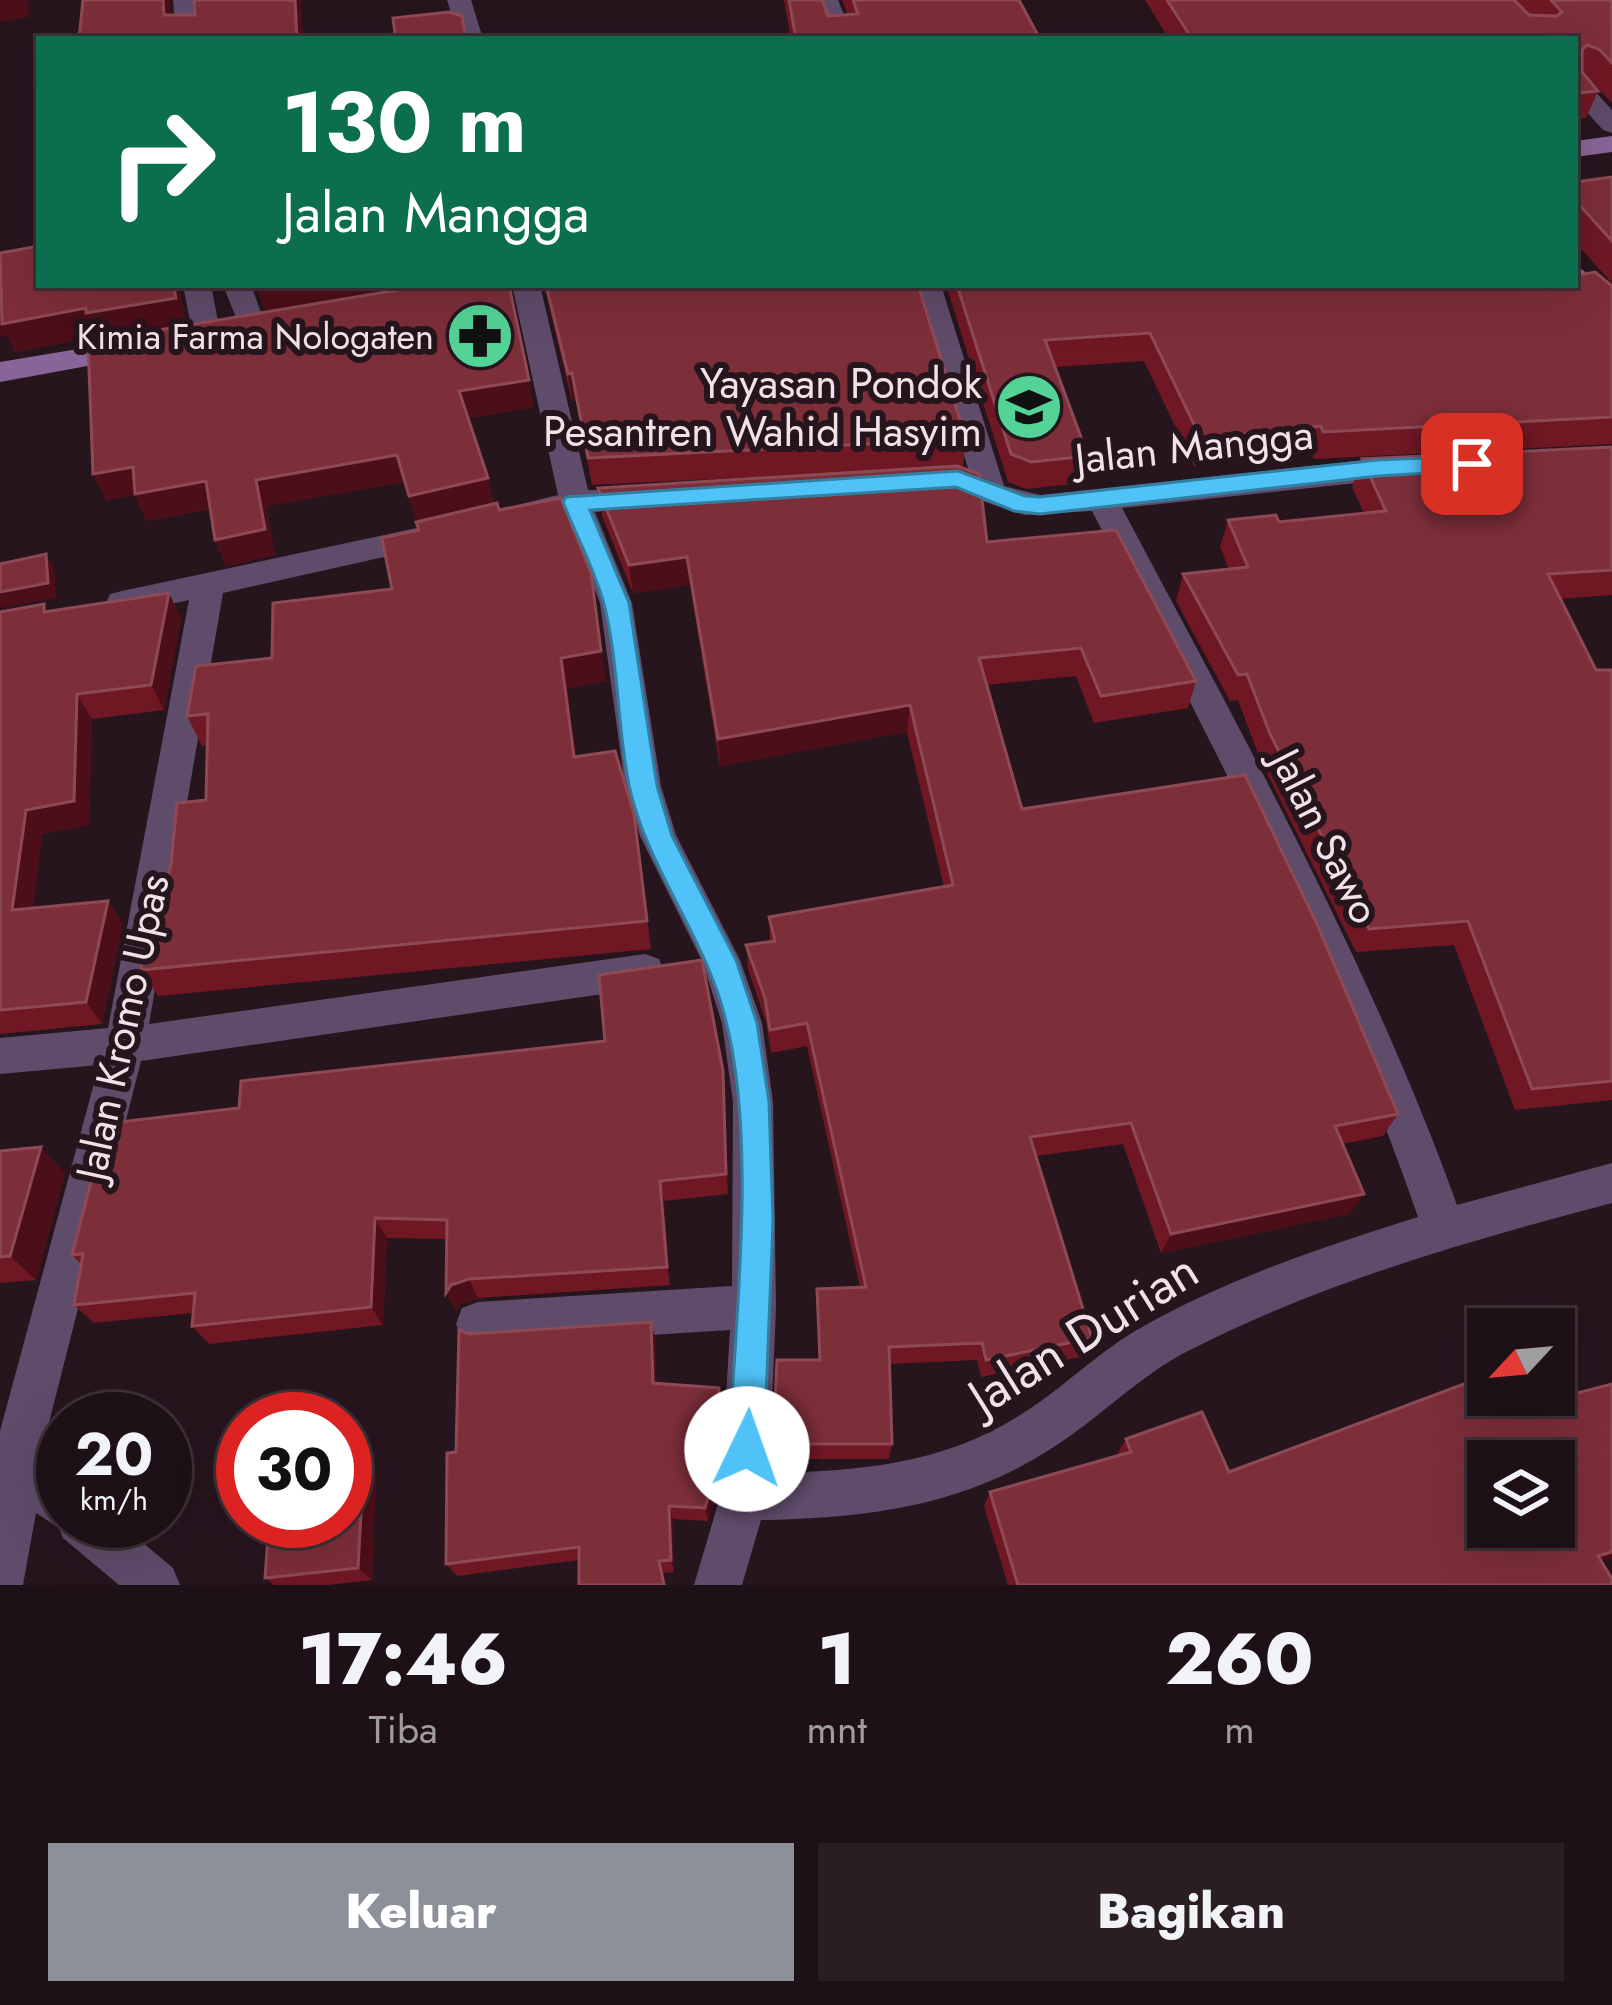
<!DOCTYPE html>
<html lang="id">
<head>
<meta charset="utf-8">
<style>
	:root { --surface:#1d1016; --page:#2a1e23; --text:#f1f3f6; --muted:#a09da1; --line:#3b3035; --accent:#8c9099 }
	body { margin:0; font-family:Jost,sans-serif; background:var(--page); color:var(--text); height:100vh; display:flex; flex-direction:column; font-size:45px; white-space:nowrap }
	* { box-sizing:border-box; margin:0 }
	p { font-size:39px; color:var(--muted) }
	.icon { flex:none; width:66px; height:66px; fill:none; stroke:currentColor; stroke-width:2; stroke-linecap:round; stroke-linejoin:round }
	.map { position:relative; height:1585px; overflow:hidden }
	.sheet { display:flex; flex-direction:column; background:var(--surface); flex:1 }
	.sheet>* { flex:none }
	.hud { position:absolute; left:36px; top:36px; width:1542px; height:252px; border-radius:0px; box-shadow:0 12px 48px #0002,0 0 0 3px var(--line); background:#0b6e4f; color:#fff; overflow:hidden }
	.needle { width:78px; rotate:244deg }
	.tools { position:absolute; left:1467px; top:1308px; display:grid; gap:24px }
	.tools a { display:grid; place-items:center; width:108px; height:108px; border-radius:0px; background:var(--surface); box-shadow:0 12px 48px #0002,0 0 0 3px var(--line); font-size:60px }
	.speed { position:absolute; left:36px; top:1392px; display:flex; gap:24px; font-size:60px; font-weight:700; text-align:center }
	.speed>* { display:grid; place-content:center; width:156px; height:156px; border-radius:50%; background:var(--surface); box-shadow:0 12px 48px #0002,0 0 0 3px var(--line); line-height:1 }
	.speed small { font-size:30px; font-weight:400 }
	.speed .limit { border:18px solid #d22; background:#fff; color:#111 }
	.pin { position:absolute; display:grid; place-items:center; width:102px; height:102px; color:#fff; margin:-51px; border-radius:24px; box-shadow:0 6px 18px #0006 }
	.me { position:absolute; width:132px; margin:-66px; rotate:3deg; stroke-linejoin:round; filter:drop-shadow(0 0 9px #0008) }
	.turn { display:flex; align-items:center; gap:42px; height:252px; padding:0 48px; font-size:54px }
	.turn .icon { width:156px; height:156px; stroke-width:2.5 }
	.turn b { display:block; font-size:84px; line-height:102px }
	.eta { display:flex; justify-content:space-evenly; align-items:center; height:204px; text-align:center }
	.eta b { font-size:72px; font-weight:800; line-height:84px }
	.primary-button { display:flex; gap:24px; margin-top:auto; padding:24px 48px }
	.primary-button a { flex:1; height:138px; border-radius:0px; background:var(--accent); color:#fff; font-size:48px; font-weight:800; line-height:138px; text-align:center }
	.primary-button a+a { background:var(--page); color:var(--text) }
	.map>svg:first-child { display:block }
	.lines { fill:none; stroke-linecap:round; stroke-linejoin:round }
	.street { fill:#5f4b6a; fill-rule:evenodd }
	.secondary { fill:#866697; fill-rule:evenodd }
	.wall { fill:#6f1824 }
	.shaded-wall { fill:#4c0e19 }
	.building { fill:#7c2e39; stroke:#8e4a54; stroke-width:3; fill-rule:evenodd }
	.route { fill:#4fc3f7; stroke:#337fa1; stroke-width:3 }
	.labels { text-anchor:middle; stroke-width:12; stroke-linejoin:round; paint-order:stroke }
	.far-poi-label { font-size:36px; fill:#efe2e8; stroke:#27151e; text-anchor:end }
	.poi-label { font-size:42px; fill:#efe2e8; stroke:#27151e; text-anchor:end }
	.street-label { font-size:42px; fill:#efe2e8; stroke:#27151e }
	.near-street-label { font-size:51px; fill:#efe2e8; stroke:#27151e }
</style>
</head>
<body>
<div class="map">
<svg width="1612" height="1585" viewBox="0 0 1612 1585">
	<rect width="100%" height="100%" fill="#27151e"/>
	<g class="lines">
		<g class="street">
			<path d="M173,0H197L200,39H176Z"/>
			<path d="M447,0H471L483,39H459Z"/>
			<path d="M814,0H838L854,39H830Z"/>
			<path d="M1575,77L1584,79L1612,110V133L1603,130L1575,99Z"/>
			<path d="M183,285H211L221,337L217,344H197L193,337Z"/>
			<path d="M223,285H251L267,329L263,335H243Z"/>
			<path d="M512,285H540L588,490H660L665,498L660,506L595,512L632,603L661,786L676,835L740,960L762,1023L773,1102L776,1307L769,1473C857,1471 940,1465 1017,1417C1062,1390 1098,1351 1144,1326C1229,1278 1326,1246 1418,1217C1333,970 1211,743 1092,511L1025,515L961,494L921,489L917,481L921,473L947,470L970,475L913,285H941L1004,486L1040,495L1404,456L1415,459L1419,467L1415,475L1404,478L1122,508C1243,736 1369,961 1457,1205L1612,1163V1203C1468,1241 1323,1282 1190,1350C1138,1376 1098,1420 1049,1450C960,1507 865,1518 761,1520L742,1585H694L720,1497L730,1330L478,1346L462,1340L456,1324L462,1308L478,1302L732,1286L733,1102L722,1023L702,961L640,836L625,786L600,603L565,515L520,526L509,523L504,515L509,507L558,495Z"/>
			<path d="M431,525L442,528L447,536L442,544L223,593L149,1024L645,954L659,959L664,971L659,983L645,988L141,1061L41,1454L63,1474V1521H117L173,1568L180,1585H119L63,1538L59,1528L36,1513L23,1585H0V1431L99,1065L0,1074V1038L108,1028L189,600L122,615L110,612L106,603L110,594L122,591Z"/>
		</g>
		<g class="secondary">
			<path d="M1612,136V152L1575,157V141Z"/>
			<path d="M1575,265L1612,290V314L1602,311L1571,285H1575Z"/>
			<path d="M132,340L146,349L142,356L0,382V362Z"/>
		</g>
	</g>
	<g class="wall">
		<path d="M784,0H822L828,16L848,15L842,0H1019L1040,39H791Z"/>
		<path d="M1145,0H1514L1529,15L1515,0H1612V103L1585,75L1598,91L1586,118L1575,119V39H1169Z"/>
		<path d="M1612,177V283L1575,242V200Z"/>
		<path d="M39,285H181L179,286L186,326L266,312L256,285L534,407L468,418L494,503L499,510L606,681L567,688L576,757L638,842L651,949L158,996L141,970L165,890L206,800L208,745L202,746L187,716L272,658L392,589L419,530L404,482L266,506L275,555L226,566L215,540L210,509L147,521L135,495L106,500L98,341L96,336L15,352L8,335Z"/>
		<path d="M544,285H919L966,439L963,467H960L987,542L1196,681L1188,708L1094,723L1076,676L987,685L1022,809L1398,1114L1383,1136L1342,1144L1364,1194L1349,1214L1161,1253L1123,1144L1036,1156L1092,1338L1085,1356L981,1377L977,1360L890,1364L892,1444L889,1459H774L773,1444L819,1360L817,1289L860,1287L807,1046L771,1053L766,1022L748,969L746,945L770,941L769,917L944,887L907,732L720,766L690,585L633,593L602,516L598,488L854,472L592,485L576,400L572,401Z"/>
		<path d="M946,285L1612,286V444L1314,459L1312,453L1194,466L1144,361L1055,367L1088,456L1083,483L1027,489L1008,482Z"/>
		<path d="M1612,447V595L1560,599L1596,670H1612V1100L1515,1110L1454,945L1356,952L1260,759L1238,700L1230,701L1176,601L1183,574L1229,569L1220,547L1228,520L1279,522L1364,513L1352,487L1362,459Z"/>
		<path d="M169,593L181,619L164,710L92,719L89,825L42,834L33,908L108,901L123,924L102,1024L0,1034V612L44,604L47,611Z"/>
		<path d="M725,1093L728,1194L664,1201L670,1285L478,1298L460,1304L456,1311L447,1239L387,1238L383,1325L209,1344L192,1326L193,1313L94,1323L74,1305L81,1264L72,1255Z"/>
		<path d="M0,1151L65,1173L36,1280L0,1283Z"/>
		<path d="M651,1322L655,1339L656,1384L719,1388L721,1403L716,1496L708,1521L673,1519L674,1572L663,1573L666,1585H579V1560L457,1576L446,1564L470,1334Z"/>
		<path d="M1126,1439L1229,1472L1601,1561L1612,1585H1008L984,1506L990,1492L1118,1456L1117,1454Z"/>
		<path d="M376,1473L372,1580L327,1585H274L265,1578Z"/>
	</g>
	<g class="shaded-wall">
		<path d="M0,0H28L29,17L0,22Z"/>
		<path d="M163,0H170L173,39L164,15Z"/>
		<path d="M295,0H301L303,39H297Z"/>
		<path d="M173,285H181L179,286L186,326L98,341L96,336L15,352L8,335L0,337V307Z"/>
		<path d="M257,285H432L266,313Z"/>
		<path d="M572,373L576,400L572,401L568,374Z"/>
		<path d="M529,380L534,407L465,418L459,391Z"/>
		<path d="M397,455L404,482L266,506L275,555L226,566L215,540L256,480Z"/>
		<path d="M133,467L206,481L217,507L147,521L135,495L106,500L93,474Z"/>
		<path d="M488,478L494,505L416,523L409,496Z"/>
		<path d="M46,554L54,568L56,598L0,608V592Z"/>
		<path d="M687,557L690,585L633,593L629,565Z"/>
		<path d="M591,573L606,681L567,688L580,787L561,658Z"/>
		<path d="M169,593L181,619L164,710L151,685Z"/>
		<path d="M77,694L92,719L89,825L42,834L30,933L12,910L26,810Z"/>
		<path d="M910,705L907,732L720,766L718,739Z"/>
		<path d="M108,901L123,924L102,1024L86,1002Z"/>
		<path d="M723,1071L725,1093L728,1194L726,1174Z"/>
		<path d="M41,1147L65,1173L36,1280L10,1256Z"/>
		<path d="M660,1181L664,1201L670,1285L667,1267Z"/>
		<path d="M1364,1194L1349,1214L1161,1253L1171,1234Z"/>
		<path d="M375,1218L387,1238L383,1325L371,1307Z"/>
		<path d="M469,1279L478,1298L460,1304L456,1311L446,1293L451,1285Z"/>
		<path d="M651,1322L655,1339L657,1399L653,1383Z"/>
		<path d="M719,1388L721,1403L716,1496L708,1521L705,1508Z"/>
		<path d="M364,1458L376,1473L372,1580L358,1568Z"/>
		<path d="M669,1506L673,1519L674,1572L671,1560Z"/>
		<path d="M1612,1552V1558L1575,1568L1598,1556Z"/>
	</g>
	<g class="building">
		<path d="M83,0H163L164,15H195L194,0H295L297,39H79Z"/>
		<path d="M789,0H822L828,16L858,14L853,0H1019L1040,39H796Z"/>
		<path d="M1167,0H1514L1529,15L1557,16L1562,12L1551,0H1612V63L1599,49L1587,45L1582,50V72L1598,91L1575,93V39H1192Z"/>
		<path d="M449,12L462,16L466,39H343L395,34L393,18Z"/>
		<path d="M1612,177V241L1575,200V182Z"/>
		<path d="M39,246V285H173L176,298L86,313V308L2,324L0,253Z"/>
		<path d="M1595,272L1612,286V417L1323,432L1321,426L1201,439L1150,333L1045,340L1088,456L1031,462L1011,454L957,285H1575V276Z"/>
		<path d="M427,285H509L529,380L459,391L488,478L409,496L397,455L256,480L265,529L215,540L206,481L135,494L133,467L93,474L88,342Z"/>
		<path d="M546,285H918L966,439L588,458L572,373L568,374Z"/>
		<path d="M1612,447V570L1548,574L1596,670H1612V1081L1532,1089L1468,921L1369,929L1270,734L1247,674L1238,675L1183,574L1248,567L1228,520L1276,515L1279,522L1386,511L1362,459Z"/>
		<path d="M957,466L979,474L987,542L1116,530L1196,681L1101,696L1081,648L979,658L1022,809L1245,775L1317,924L1398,1114L1335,1126L1364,1194L1171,1234L1131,1123L1030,1137L1092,1338L986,1360L982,1343L889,1347L892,1444H773L777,1360H820L817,1289L866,1287L807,1023L770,1030L765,998L746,945L775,941L769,917L953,885L910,705L718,739L687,557L629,565L598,488Z"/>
		<path d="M561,498L591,573L601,651L561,658L574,757L615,751L634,814L647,921L141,970L155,891L165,890L171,864L177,803L206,800L208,714L187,716L196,666L272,658L273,603L392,589L382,538L419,530L416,522L497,503L499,510Z"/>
		<path d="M46,554L48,583L0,592V564Z"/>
		<path d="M169,593L151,685L77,694L74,801L26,810L12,910L108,901L86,1002L0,1010V612L44,604V612Z"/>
		<path d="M702,960L723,1071L726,1174L660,1181L667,1267L469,1279L451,1285L446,1293L447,1220L375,1218L371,1307L192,1326L195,1293L74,1305L83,1254L72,1255L100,1147L116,1146L119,1122L239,1108L241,1081L605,1041L599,975Z"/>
		<path d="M41,1147L10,1256L0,1257V1151Z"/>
		<path d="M651,1322L653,1383L719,1388L713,1483L705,1508L669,1506L671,1560L659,1561L664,1585H579V1547L446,1564L447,1453L456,1452L459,1330L470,1334Z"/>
		<path d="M1488,1375V1395H1520L1527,1406L1612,1384V1552L1598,1556L1612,1579V1585H1018L990,1492L1131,1452L1126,1439L1202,1412L1229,1472ZM1488,1461H1554V1527H1488Z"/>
		<path d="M364,1458L358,1568L265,1578L269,1521H345V1460Z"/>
	</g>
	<path class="route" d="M1472,456L1483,464L1480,470L1378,476L1040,514L1014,511L956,487L590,510L629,603L657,786L672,836L736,960L757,1023L769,1102L773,1220L764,1449L759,1462L747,1467L734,1462L729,1449C735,1322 757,1143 726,1021C706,937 647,869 629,785C617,726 619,663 604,604C595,570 576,535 563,502L566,497L958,471L1025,496L1040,497L1378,460Z"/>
	<defs>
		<g id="pharmacy-disc" transform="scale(3.45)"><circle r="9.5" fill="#54d396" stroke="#27151e"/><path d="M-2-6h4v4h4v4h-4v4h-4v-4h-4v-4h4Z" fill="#111"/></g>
		<g id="school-disc" transform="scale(3.45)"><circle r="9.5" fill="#54d396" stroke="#27151e"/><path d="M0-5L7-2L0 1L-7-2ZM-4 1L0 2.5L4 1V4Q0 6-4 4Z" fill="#111"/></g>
	</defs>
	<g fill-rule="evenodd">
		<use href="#pharmacy-disc" x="480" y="336"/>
		<use href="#school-disc" x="1029" y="407"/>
	</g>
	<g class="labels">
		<g class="far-poi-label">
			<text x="434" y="349">Kimia Farma Nologaten</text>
		</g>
		<g class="poi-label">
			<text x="982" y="398">Yayasan Pondok<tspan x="982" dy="48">Pesantren Wahid Hasyim</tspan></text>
		</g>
		<g class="street-label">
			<text transform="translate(1194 446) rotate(-6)" y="15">Jalan Mangga</text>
			<text transform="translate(1326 836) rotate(63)" y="15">Jalan Sawo</text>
			<text transform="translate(122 1027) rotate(-78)" y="15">Jalan Kromo Upas</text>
		</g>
		<g class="near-street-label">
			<text transform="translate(1083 1333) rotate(-32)" y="18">Jalan Durian</text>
		</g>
	</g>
</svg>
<div class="tools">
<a><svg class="needle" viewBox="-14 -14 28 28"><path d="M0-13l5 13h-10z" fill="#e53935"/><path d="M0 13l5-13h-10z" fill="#a09da1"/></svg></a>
<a><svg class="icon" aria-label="layers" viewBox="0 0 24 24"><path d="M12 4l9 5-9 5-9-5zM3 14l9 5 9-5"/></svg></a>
</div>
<div class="speed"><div>20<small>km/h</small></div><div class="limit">30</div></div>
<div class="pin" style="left:1472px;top:464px;background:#d93025"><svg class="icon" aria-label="arrive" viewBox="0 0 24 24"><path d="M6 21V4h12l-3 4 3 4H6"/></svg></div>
<svg class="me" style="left:747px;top:1449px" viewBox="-20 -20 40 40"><circle r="19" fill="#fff"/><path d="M0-13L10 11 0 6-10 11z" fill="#4fc3f7"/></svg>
<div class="hud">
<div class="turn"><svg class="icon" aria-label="right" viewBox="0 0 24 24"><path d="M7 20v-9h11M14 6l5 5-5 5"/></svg><div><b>130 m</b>Jalan Mangga</div></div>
</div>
</div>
<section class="sheet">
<div class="eta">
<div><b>17:46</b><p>Tiba</p></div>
<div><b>1</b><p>mnt</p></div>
<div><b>260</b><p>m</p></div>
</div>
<div class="primary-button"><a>Keluar</a><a>Bagikan</a></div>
</section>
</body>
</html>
